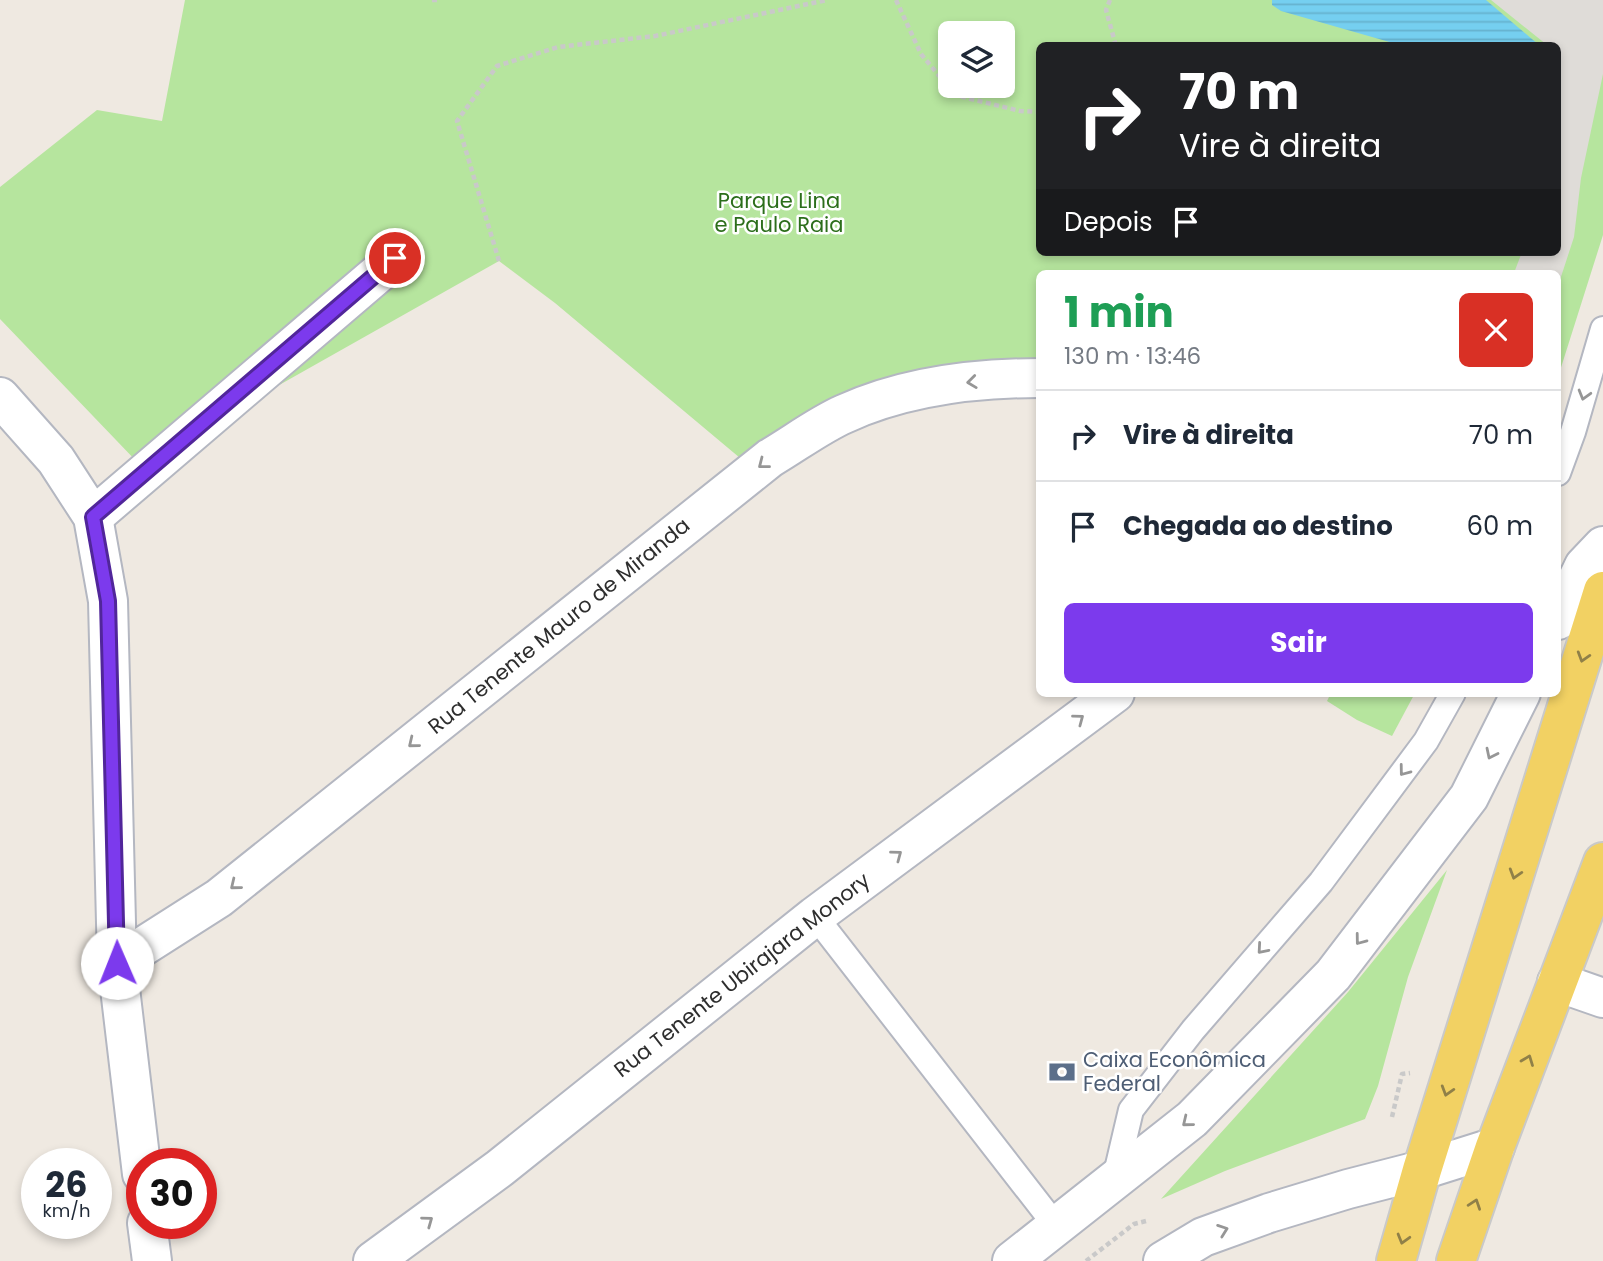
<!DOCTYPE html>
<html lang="pt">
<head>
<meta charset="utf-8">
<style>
	:root { --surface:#fff; --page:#f2f2f3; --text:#1f2937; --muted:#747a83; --line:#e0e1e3; --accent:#7c3aed }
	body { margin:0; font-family:Poppins,sans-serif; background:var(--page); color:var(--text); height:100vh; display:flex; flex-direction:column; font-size:26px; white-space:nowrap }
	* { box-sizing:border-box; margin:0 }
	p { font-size:23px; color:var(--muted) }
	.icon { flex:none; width:38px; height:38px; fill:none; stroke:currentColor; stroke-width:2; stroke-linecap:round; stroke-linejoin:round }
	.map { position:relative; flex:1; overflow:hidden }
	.details { position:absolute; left:1036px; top:270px; width:525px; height:427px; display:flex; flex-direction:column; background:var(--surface); border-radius:10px; box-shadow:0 4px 10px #0003 }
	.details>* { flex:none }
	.banner { position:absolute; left:1036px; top:42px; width:525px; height:214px; border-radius:10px; box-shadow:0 4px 10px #0003; background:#202124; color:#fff; overflow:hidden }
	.fabs { position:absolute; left:938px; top:21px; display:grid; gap:14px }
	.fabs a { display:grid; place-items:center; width:77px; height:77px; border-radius:10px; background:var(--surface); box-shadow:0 4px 10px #0003; font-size:35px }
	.speed { position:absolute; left:21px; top:1148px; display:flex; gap:14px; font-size:35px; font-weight:700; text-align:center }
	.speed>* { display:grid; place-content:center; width:91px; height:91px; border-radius:50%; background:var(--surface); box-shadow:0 4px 10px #0003; line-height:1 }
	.speed small { font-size:18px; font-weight:400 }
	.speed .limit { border:10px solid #d22; background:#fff; color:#111 }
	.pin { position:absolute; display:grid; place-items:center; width:60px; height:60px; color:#fff; margin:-30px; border:4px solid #fff; border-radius:50%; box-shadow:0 2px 7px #0007 }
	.me { position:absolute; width:77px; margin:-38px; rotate:359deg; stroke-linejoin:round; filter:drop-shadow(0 0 5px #0008) }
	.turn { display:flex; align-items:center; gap:24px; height:147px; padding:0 28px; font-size:32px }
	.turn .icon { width:91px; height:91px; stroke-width:2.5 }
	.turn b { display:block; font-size:49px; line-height:60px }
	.then { display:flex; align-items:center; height:66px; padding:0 28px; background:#0003; gap:14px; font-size:26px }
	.round { display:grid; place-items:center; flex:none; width:74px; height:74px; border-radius:10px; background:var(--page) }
	.head { display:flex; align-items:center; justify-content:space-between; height:119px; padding:0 28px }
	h1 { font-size:42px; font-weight:700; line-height:52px; color:#1e9e55 }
	.primary-button { display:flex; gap:14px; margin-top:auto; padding:14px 28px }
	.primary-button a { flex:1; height:80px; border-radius:10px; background:var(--accent); color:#fff; font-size:28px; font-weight:700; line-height:80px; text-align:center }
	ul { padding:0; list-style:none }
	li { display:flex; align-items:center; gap:21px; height:91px; padding:0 28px; border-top:2px solid var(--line) }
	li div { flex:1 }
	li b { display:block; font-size:26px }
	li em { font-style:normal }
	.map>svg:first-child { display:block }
	.park { fill:#b6e59e; fill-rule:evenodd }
	.plaza { fill:#dfdcd8 }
	.water { fill:url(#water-rules) }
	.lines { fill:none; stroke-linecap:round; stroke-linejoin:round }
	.lane-casing { stroke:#b4b7c1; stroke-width:28 }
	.street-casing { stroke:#b4b7c1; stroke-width:42 }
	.secondary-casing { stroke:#b4b7c1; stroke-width:42 }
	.primary-casing { stroke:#c9c9c9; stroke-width:42 }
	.path { stroke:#c9c9c9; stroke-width:4.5; stroke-dasharray:5 3.5; stroke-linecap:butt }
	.lane { stroke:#fff; stroke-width:24 }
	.street { stroke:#fff; stroke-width:38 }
	.secondary { stroke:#fff; stroke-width:38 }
	.primary { stroke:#f2d163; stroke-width:38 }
	.oneway { stroke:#969696 }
	.oneway2 { stroke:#908048 }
	.route-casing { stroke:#51269a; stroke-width:18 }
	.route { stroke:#7c3aed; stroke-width:12 }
	.labels { text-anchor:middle; stroke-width:5; stroke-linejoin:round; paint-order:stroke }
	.park-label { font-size:21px; fill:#2c6e1b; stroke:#fff }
	.street-label { font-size:21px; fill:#2e2e2e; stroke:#fff }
	.service-label { font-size:21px; fill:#4e5e75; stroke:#fff; text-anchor:start }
</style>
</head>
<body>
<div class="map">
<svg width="1603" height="1261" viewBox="0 0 1603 1261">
	<defs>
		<pattern id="water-rules" width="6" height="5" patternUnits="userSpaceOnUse" patternTransform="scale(1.75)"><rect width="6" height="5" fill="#75cff0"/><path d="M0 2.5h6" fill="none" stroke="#66b2ce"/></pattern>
	</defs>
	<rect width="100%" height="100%" fill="#efe9e1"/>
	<g class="park">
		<path d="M185,0H1603V235L1558,377V273H1040L1039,363L746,463L555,303L499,261L139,464L0,319V187L97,110L162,121ZM950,33H1003V86H950ZM1040,46H1558V252H1040Z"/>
		<path d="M1331,693H1415L1392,736L1357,720L1327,701Z"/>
		<path d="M1447,870L1408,977L1378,1086L1365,1119L1225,1171L1161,1199L1348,992Z"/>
	</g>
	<path class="plaza" d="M1491,0H1603V74L1581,178L1574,237L1558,286V273H1514L1522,252H1558V46L1547,45Z"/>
	<path class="water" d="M1272,0H1486L1539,45H1400L1281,11L1272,5Z"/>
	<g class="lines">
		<g class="lane-casing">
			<g id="lane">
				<path d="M1558,473L1573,432L1603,329"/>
				<path d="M815,916L1056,1226"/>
				<path d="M1115,1178L1131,1110L1193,1030L1321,882L1426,741L1453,693"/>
			</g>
		</g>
		<g class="street-casing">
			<g id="street">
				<path d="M0,397L56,460L93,517L108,601L117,963L142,1174"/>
				<path d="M93,517L395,259"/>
				<path d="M117,963L219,898L770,458C794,444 819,425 844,414C905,386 974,378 1040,378"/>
				<path d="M1557,982L1603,998"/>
				<path d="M147,1223L152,1261"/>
				<path d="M373,1261L500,1168L815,916L1115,693"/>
			</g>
		</g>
		<g class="secondary-casing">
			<g id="secondary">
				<path d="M1558,620L1584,566L1603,546"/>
				<path d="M1012,1261L1192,1119L1333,975L1469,797L1521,693"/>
				<path d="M1163,1261L1203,1237L1269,1213L1348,1189L1422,1170L1495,1147"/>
			</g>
		</g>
		<g class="primary-casing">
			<g id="primary">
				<path d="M1396,1261L1422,1170L1603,591"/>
				<path d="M1456,1261L1495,1147L1603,862"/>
			</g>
		</g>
		<g class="path">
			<path d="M432,0H440"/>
			<path d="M896,0L921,54L955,95L1020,111L1040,112"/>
			<path d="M1110,0L1106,10L1116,46"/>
			<path d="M499,261L457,121L497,66L558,47L655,36L827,0"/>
			<path d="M1392,1117L1402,1074L1410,1073"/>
			<path d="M1086,1261L1134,1224L1146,1221"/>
		</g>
		<use href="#lane" class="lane"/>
		<use href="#street" class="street"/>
		<use href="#secondary" class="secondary"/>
		<use href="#primary" class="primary"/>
	</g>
	<defs><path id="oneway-chevron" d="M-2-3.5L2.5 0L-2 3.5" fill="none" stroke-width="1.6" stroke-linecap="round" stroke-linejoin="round" transform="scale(1.75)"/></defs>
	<g class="oneway">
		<use href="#oneway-chevron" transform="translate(972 382) rotate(173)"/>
		<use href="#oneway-chevron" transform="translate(1584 395) rotate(106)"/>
		<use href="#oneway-chevron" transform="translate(763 464) rotate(142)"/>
		<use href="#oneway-chevron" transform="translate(1079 719) rotate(-37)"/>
		<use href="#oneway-chevron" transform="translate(413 743) rotate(141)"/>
		<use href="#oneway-chevron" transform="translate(1491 754) rotate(116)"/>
		<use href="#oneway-chevron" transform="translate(1404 771) rotate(127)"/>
		<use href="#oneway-chevron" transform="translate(897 855) rotate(-37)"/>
		<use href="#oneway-chevron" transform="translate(235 885) rotate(141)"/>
		<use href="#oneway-chevron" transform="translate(1360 940) rotate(127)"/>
		<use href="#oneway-chevron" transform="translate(1262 949) rotate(131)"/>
		<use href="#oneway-chevron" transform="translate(1187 1122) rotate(141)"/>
		<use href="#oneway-chevron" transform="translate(428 1221) rotate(-36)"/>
		<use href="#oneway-chevron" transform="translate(1223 1230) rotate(-20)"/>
	</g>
	<g class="oneway2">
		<use href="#oneway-chevron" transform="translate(1583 657) rotate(107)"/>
		<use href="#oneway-chevron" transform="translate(1515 874) rotate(107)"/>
		<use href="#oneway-chevron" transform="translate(1528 1060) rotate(-69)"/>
		<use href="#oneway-chevron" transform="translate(1447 1091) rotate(107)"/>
		<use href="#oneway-chevron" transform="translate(1475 1204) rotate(-71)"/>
		<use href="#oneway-chevron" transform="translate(1403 1239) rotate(106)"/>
	</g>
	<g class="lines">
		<g class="route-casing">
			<path id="route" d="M117,963L108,601L93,517L395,258"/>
		</g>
		<use href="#route" class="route"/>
	</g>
	<defs>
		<g id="bank-bare" transform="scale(2.1)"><path d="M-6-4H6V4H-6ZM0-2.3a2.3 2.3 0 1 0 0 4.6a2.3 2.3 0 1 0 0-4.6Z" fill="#5c6f8a" stroke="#fff" stroke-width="2.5" paint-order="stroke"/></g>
	</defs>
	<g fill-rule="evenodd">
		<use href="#bank-bare" x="1062" y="1072"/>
	</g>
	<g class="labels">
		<g class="park-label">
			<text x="779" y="208">Parque Lina<tspan x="779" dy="24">e Paulo Raia</tspan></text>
		</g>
		<g class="street-label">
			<text transform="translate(559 626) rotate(-39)" y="7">Rua Tenente Mauro de Miranda</text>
			<text transform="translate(742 975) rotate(-38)" y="7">Rua Tenente Ubirajara Monory</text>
		</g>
		<g class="service-label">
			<text x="1083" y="1067">Caixa Econômica<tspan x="1083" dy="24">Federal</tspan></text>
		</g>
	</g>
</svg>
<div class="fabs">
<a><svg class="icon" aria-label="layers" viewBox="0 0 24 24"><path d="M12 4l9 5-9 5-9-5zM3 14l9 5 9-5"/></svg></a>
</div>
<div class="speed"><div>26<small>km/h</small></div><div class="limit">30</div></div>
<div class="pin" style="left:395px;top:258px;background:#d93025"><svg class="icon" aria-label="arrive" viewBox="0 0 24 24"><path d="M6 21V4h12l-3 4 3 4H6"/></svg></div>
<svg class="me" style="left:117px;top:963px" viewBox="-20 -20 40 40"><circle r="19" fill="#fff"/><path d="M0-13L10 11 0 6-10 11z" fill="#7c3aed"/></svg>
<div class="banner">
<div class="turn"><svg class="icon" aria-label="right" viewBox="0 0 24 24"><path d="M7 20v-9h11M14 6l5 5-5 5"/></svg><div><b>70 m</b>Vire à direita</div></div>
<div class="then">Depois<svg class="icon" aria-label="arrive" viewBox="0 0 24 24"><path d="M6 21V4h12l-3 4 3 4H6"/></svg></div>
</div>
<section class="details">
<div class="head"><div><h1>1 min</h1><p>130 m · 13:46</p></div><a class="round" style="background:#d93025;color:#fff"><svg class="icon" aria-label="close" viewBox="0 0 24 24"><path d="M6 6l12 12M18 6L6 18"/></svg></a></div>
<ul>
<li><svg class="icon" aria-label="right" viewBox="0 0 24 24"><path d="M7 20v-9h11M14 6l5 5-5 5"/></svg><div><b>Vire à direita</b></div><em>70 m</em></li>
<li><svg class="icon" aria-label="arrive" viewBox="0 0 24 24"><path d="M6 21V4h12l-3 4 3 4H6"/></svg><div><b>Chegada ao destino</b></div><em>60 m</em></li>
</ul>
<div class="primary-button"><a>Sair</a></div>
</section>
</div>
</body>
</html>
